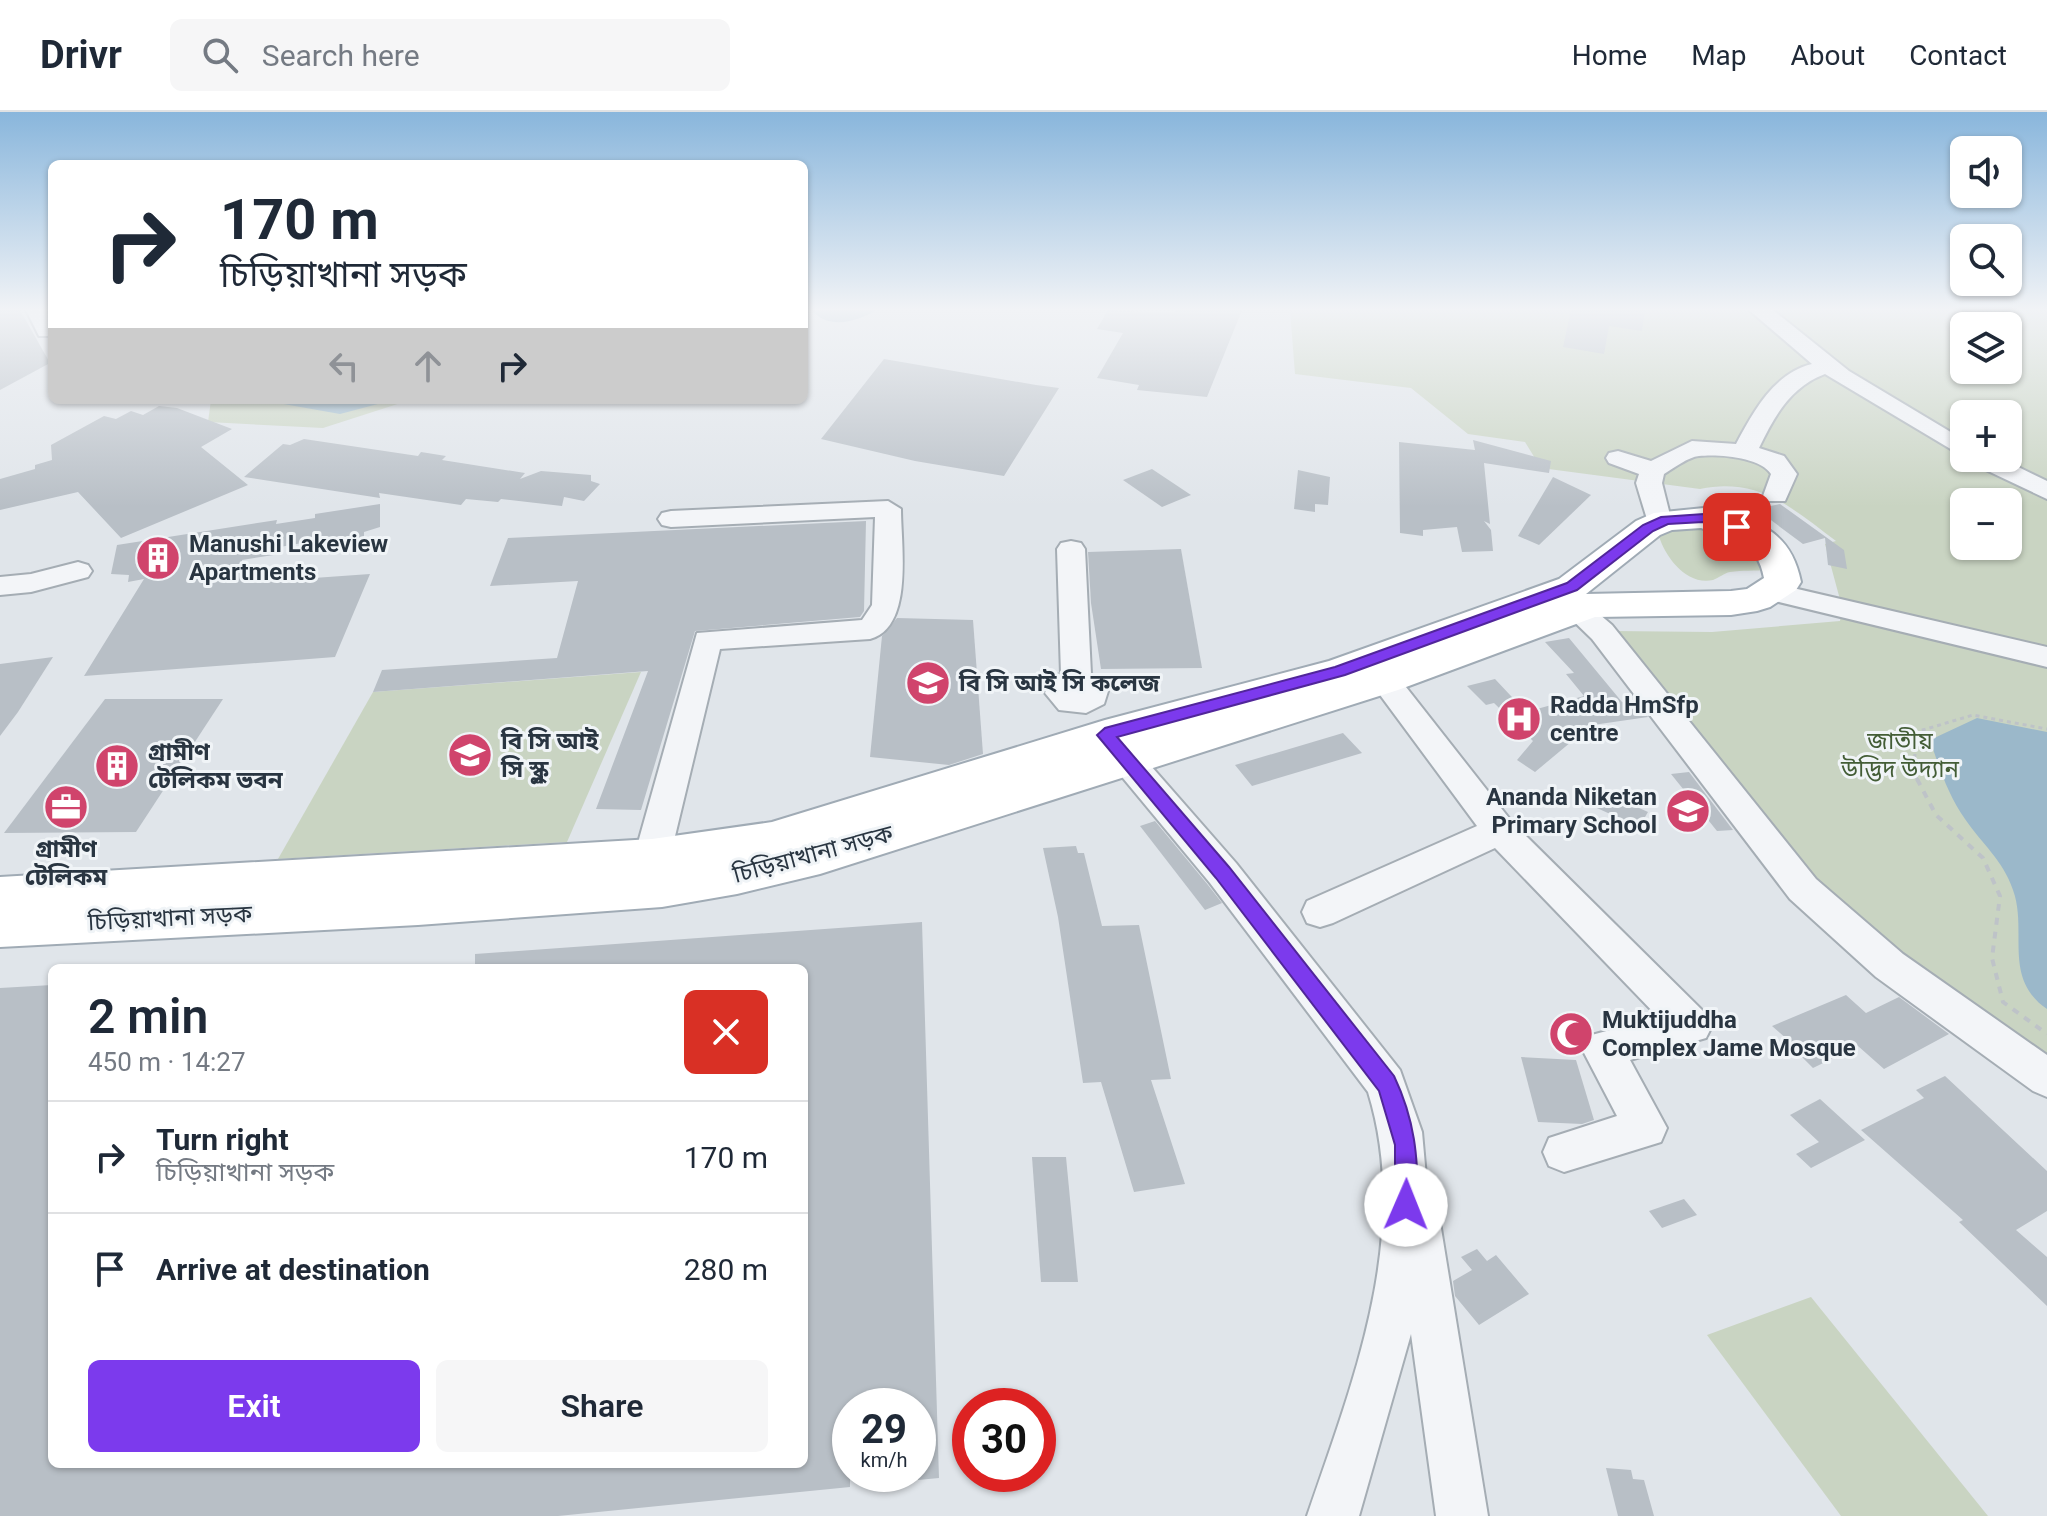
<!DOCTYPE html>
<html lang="en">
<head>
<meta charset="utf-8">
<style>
	:root { --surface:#fff; --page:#f6f6f7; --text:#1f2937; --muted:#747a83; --line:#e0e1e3; --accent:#7c3aed }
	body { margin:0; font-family:Roboto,"Noto Sans Bengali",sans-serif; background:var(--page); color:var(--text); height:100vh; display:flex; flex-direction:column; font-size:30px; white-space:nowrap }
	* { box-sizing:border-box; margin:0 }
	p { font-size:26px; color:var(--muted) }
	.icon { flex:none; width:44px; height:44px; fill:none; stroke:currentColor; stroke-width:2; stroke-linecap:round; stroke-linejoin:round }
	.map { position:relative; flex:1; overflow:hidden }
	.sheet { position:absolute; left:48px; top:852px; width:760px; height:504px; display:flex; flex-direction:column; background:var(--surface); border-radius:12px; box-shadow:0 2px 6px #0004 }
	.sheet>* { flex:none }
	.top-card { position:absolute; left:48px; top:48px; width:760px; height:244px; border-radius:12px; box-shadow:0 2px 6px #0004; background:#fff; color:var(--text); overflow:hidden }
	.fabs { position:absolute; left:1950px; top:24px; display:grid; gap:16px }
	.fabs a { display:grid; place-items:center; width:72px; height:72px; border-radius:12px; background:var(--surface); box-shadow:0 2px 6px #0004; font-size:40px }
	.speed { position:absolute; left:832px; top:1276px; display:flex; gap:16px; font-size:40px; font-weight:700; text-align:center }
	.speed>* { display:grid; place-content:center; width:104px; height:104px; border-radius:50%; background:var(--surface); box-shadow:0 2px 6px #0004; line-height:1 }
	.speed small { font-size:20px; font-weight:400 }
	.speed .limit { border:12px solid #d22; background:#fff; color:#111 }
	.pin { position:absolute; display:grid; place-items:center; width:68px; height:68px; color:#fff; margin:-34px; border-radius:16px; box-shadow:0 4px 12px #0006 }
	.me { position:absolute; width:88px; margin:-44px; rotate:1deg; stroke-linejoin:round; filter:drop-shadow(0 0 6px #0008) }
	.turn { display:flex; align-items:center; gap:28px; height:168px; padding:0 40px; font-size:36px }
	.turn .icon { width:104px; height:104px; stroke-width:2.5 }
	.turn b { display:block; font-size:56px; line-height:68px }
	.lanes { display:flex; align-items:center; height:76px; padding:0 40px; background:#0003; justify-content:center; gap:40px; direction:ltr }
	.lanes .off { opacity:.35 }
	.round { display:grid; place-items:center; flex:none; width:84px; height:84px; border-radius:12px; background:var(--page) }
	.headline { display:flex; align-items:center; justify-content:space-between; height:136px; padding:0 40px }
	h1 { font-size:48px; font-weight:600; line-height:60px }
	.button { display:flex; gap:16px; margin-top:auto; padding:16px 40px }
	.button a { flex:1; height:92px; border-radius:12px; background:var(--accent); color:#fff; font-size:32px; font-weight:600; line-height:92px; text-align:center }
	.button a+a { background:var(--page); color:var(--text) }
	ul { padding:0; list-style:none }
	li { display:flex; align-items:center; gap:24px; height:112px; padding:0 40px; border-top:2px solid var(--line) }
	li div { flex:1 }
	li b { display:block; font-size:30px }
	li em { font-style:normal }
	header { display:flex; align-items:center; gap:48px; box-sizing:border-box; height:112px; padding:0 40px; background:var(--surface); border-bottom:2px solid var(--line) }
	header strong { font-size:38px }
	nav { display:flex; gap:44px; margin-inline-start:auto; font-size:28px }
	.search { width:560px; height:72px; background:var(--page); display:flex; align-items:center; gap:20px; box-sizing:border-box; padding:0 28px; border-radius:12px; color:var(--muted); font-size:30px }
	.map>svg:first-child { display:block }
	.green { fill:#c9d4c2; fill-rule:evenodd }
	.water { fill:#9bb8ca }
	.building { fill:#b8bfc6 }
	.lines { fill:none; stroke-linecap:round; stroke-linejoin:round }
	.minor-casing { stroke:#a5adb4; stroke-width:4 }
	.major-casing { stroke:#a0abb5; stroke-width:4 }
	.path-far1 { stroke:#bec3c8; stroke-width:3; stroke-dasharray:4 4; stroke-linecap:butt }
	.path { stroke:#bec3c8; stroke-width:4; stroke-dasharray:7 7; stroke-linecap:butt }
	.minor { fill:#f3f5f8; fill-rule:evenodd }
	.major { fill:#fff; fill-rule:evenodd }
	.route { fill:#7c3aed; stroke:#51269a; stroke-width:2 }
	.labels { text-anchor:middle; stroke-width:6; stroke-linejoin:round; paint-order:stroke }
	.poi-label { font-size:24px; font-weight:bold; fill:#293541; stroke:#f0f4f7; text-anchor:start }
	.park-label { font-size:24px; fill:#435d36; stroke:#f0f4f7 }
	.street-label { font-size:24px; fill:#293541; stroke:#f0f4f7 }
</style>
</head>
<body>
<header>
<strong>Drivr</strong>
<div class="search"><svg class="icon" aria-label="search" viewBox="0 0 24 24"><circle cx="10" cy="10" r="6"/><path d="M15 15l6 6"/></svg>Search here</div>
<nav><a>Home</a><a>Map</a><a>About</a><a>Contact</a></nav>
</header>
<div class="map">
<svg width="2047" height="1404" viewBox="0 0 2047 1404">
	<rect width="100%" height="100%" fill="#e0e5ea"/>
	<g class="green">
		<path d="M1290,198H2047V959L1831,796L1667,579L1612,519L1712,520L1840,509L1842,495L1825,432L1836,429C1792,396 1759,365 1700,377L1541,356L1525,330L1468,322L1411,276L1295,262ZM1964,214H2008V258H1964ZM1964,302H2008V346H1964ZM1964,390H2008V434H1964Z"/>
		<path d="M211,288H410L323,316L208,310Z"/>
		<path d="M1699,412L1744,427L1768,458C1755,459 1742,458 1730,460C1724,461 1719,466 1713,468C1687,474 1665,445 1659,424L1663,417Z"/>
		<path d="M641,560L567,730L278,747L373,580Z"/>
		<path d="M1811,1185L1988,1404H1841L1707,1223Z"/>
	</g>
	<g class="water">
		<path d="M811,198H877C856,210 829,218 811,198Z"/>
		<path d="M261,288H393L340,302Z"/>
		<path d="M1977,606L2047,620V897C2002,866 2028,819 2013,778C2003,748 1982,732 1965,707C1948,683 1939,655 1930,628Z"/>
	</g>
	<g class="building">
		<path d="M0,198H20L50,251L0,278Z"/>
		<path d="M1108,198L1174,201L1176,198H1242L1207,285L1137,278L1139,273L1097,266L1123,221L1097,217Z"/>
		<path d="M1571,198H1645L1642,219L1609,214L1604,242L1563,235Z"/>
		<path d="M884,247L1036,273L1059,276L1004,364L915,349L821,327Z"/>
		<path d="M159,294L177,296L232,317L201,335L248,373L121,426L78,380L0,398V367L35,357V353L52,348L51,333L104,304L116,307L131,299L143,303Z"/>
		<path d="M304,327L418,344L421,340L446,344L442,348L525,361L520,367L541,359L591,363V369L600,372L584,389L564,385L562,394L501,387L498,390L466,387L461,393L379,381L380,386L244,365L283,332L290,333Z"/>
		<path d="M1473,328L1551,349L1549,361L1484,351L1490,412L1484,409L1491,418L1493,439L1462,440L1457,415L1423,418V424L1400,421L1399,330L1475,338Z"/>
		<path d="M1152,357L1191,383L1162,395L1123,368Z"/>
		<path d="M1298,358L1330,365L1328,393L1315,392V400L1294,397Z"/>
		<path d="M1553,365L1591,383L1539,433L1518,424Z"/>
		<path d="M380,392V415L364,420V428L313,436V429L280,435V442L242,448L244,471L370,462L335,545L84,564L144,467L128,470L129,463L111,462L117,433L277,408L276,412L315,406V402Z"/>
		<path d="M1780,392L1844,438L1847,457L1828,453L1825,426L1803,432L1756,397Z"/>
		<path d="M866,409L864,499L860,505L695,519L641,698L596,697L648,559L373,580L382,558L557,546L578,469L490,474L508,426Z"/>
		<path d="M1181,437L1202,556L1101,557L1091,491L1088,440Z"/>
		<path d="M897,506L973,508L983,642L949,653L870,645L882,524Z"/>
		<path d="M1569,526L1622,590L1635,588L1648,605L1579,615L1583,620L1535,660L1517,648L1533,629L1494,591L1486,593L1467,574L1495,567L1526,600L1584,584L1566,562L1574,561L1545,530Z"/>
		<path d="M53,545L18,600L0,624V552Z"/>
		<path d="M105,587H223L136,720L4,721Z"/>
		<path d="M1343,621L1362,641L1252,674L1235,653Z"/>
		<path d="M1689,660L1733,718L1717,719L1671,662Z"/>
		<path d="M1597,677L1648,700L1639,715L1588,692Z"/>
		<path d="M1155,709L1208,773L1222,791L1205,798L1140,714Z"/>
		<path d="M1076,734L1078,741H1084L1102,814L1139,813L1171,967L1151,968L1185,1072L1134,1080L1101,970L1083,971L1058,805L1043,736Z"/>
		<path d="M922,810L939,1366L918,1368V1294H850V1375L558,1404H0V876L52,873V1352H804V856H475V842Z"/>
		<path d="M1846,883L1866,901L1899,885L1949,922L1884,957L1858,934L1813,956L1800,943L1803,941L1772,914Z"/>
		<path d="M1521,945L1576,948L1594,1008L1582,1012L1538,1010Z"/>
		<path d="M1945,964L2047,1059V1099L2016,1118L2047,1145V1194L1959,1110L1963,1108L1861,1018L1924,986L1916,978Z"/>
		<path d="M1820,987L1865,1028L1811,1056L1796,1042L1819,1030L1790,1003Z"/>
		<path d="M1032,1045H1066L1078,1170H1041Z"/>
		<path d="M1684,1087L1697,1103L1662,1116L1649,1099Z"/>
		<path d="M1477,1137L1487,1149L1496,1143L1529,1182L1479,1213L1455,1184L1453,1169L1472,1158L1461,1145Z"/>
		<path d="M1606,1356L1631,1358L1633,1367L1644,1368L1654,1404H1618Z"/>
	</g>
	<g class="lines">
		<g class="minor-casing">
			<g id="minor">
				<path d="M26,198H48L52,207V224H39Z"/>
				<path d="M1749,198H1773L1849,259L1964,328V345L1825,262C1790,275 1774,305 1759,336L1784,344L1797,362L1785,389H1767L1763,384L1771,362C1760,345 1719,342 1699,344C1688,345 1674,356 1664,362L1662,371L1672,411L1668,417H1650L1636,371L1639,362L1609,351L1606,346L1609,341L1618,339L1651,349L1692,329L1736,332C1753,300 1774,261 1812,252Z"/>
				<path d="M1968,346H2000L2047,369V387L1971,351Z"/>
				<path d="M888,389L901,397C901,434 914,515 870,527L720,537L670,745L664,755L652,759L640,755L634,745L697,521L862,508L872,493L875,405L671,415L662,413L658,407L662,401L671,399Z"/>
				<path d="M1071,429L1081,431L1085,437L1091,562L1105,568L1109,576L1104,592L1086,601L1059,598L1045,581L1051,565L1061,562L1057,437L1061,431Z"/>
				<path d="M78,450L88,453L92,459L88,465L31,480L0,483V465L31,462Z"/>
				<path d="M1772,471L2047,535V555L1762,486L1758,480L1762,474Z"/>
				<path d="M1575,488L1585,490L1612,513L1816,767L1903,842L2047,943V985L2033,979L1876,865L1790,787L1592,527L1561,497L1565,490Z"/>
				<path d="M1384,557L1395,561L1512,710L1706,902L1712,914L1706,926L1630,948L1667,1016L1661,1030L1564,1060L1549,1054L1543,1040L1549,1026L1617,1004L1582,937L1588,924L1658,905L1495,736L1333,811L1320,815L1307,811L1302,800L1307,789L1477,714L1369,568L1373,561Z"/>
				<path d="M1125,634L1137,638L1236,751L1400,958L1422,1020L1428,1087L1439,1104L1488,1404H1436L1411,1222L1359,1404H1307C1353,1270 1412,1122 1368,980L1210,771L1113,654L1109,646L1113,638Z"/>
			</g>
		</g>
		<g class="major-casing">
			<path id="major" d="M1704,396C1754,408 1790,415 1801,470L1796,478L1770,495L1757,499L1731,503L1595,505L1398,578L820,762L737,782L662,795L418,813L0,835V765L652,727L772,710L1105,608L1329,549L1559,467L1636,409L1654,401ZM1701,416C1732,427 1758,430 1764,466L1747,477L1731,479L1586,482L1660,423L1672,418Z"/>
		</g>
		<path class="path-far1" d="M1918,669L1914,661L1916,620L1973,603L2047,617"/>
		<path class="path" d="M1917,667L1936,703L1983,746L2000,784L1992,846L2003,890L2047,922"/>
		<use href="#minor" class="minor"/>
		<use href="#major" class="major"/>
	</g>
	<linearGradient id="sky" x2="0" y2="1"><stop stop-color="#89b6dc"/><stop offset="0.5" stop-color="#f1f3f6"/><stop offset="1" stop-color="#f1f3f6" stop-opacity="0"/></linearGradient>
	<rect width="2047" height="395" fill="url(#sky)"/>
	<path class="route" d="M1704,402L1744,415L1737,419L1703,410L1668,412L1653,419L1577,478L1345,563L1117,625L1229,755L1394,964C1415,1008 1418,1045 1418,1093L1415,1101L1406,1104L1398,1101L1395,1093V1033L1379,979L1216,766L1097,623L1105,616L1335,555L1567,471L1643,413L1661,405Z"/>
	<defs>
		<g id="building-disc" transform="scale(2.3)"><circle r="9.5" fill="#d0446c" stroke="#f0f4f7"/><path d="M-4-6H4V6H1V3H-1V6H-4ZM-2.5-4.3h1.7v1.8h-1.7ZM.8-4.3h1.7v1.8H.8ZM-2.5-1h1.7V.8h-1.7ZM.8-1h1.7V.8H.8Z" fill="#fff"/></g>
		<g id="university-disc" transform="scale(2.3)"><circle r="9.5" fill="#d0446c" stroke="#f0f4f7"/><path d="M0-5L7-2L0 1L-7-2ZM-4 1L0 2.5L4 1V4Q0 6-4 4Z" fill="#fff"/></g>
		<g id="hospital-disc" transform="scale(2.3)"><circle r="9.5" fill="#d0446c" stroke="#f0f4f7"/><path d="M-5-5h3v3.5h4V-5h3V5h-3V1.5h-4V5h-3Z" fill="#fff"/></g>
		<g id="school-disc" transform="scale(2.3)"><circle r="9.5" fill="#d0446c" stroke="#f0f4f7"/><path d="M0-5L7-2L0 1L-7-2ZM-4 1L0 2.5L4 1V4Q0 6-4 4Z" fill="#fff"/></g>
		<g id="office-disc" transform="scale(2.3)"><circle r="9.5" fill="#d0446c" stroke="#f0f4f7"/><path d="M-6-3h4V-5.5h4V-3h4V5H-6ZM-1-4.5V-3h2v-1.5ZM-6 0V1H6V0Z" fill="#fff"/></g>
		<g id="mosque-disc" transform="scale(2.3)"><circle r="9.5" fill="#d0446c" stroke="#f0f4f7"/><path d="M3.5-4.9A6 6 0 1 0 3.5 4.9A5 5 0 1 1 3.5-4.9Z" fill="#fff"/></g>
	</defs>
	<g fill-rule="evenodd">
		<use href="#building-disc" x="158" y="446"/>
		<use href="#university-disc" x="928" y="571"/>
		<use href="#hospital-disc" x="1519" y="607"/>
		<use href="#school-disc" x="470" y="643"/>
		<use href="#building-disc" x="117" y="654"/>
		<use href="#office-disc" x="66" y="695"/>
		<use href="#school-disc" x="1688" y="699"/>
		<use href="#mosque-disc" x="1571" y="922"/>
	</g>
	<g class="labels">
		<g class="poi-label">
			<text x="189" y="440">Manushi Lakeview<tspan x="189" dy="28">Apartments</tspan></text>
			<text x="959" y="579">বি সি আই সি কলেজ</text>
			<text x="1550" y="601">Radda HmSfp<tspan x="1550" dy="28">centre</tspan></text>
			<text x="501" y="637">বি সি আই<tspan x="501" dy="28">সি স্কুল</tspan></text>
			<text x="148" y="648">গ্রামীণ<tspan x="148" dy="28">টেলিকম ভবন</tspan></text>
			<text x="1657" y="693" text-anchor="end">Ananda Niketan<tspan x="1657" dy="28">Primary School</tspan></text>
			<text x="66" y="745" text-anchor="middle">গ্রামীণ<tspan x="66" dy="28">টেলিকম</tspan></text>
			<text x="1602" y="916">Muktijuddha<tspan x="1602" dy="28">Complex Jame Mosque</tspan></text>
		</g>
		<g class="park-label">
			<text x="1900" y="637">জাতীয়<tspan x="1900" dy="28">উদ্ভিদ উদ্যান</tspan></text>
		</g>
		<g class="street-label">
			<text transform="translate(813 742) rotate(-15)" y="8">চিড়িয়াখানা সড়ক</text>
			<text transform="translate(170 806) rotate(-3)" y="8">চিড়িয়াখানা সড়ক</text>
		</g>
	</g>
</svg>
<div class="fabs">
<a><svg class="icon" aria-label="sound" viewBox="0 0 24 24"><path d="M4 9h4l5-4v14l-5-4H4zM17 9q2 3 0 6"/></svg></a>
<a><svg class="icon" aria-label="search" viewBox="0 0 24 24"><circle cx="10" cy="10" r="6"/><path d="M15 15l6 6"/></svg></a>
<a><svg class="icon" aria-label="layers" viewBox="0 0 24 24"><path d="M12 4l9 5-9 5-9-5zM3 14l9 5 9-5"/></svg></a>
<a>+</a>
<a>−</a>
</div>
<div class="speed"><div>29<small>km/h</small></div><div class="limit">30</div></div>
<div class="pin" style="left:1737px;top:415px;background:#d93025"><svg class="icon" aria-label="arrive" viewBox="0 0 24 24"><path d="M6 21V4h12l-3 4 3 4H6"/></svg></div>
<svg class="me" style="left:1406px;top:1093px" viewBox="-20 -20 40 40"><circle r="19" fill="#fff"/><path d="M0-13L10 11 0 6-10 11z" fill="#7c3aed"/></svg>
<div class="top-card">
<div class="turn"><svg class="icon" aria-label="right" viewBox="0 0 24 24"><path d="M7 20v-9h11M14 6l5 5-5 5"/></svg><div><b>170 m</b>চিড়িয়াখানা সড়ক</div></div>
<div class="lanes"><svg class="icon off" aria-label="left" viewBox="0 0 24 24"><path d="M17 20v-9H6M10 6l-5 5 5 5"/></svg><svg class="icon off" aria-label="ahead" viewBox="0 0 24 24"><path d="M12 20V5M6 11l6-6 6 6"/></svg><svg class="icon" aria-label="right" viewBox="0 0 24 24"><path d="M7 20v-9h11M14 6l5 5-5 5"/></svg></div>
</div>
<section class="sheet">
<div class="headline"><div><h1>2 min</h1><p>450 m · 14:27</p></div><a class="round" style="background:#d93025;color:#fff"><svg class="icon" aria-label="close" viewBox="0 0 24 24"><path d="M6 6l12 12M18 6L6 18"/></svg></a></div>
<ul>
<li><svg class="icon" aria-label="right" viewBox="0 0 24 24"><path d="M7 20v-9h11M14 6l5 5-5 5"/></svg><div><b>Turn right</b><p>চিড়িয়াখানা সড়ক</p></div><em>170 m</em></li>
<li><svg class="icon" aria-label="arrive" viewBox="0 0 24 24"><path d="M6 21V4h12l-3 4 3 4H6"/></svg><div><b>Arrive at destination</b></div><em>280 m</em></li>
</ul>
<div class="button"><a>Exit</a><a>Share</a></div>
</section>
</div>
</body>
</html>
